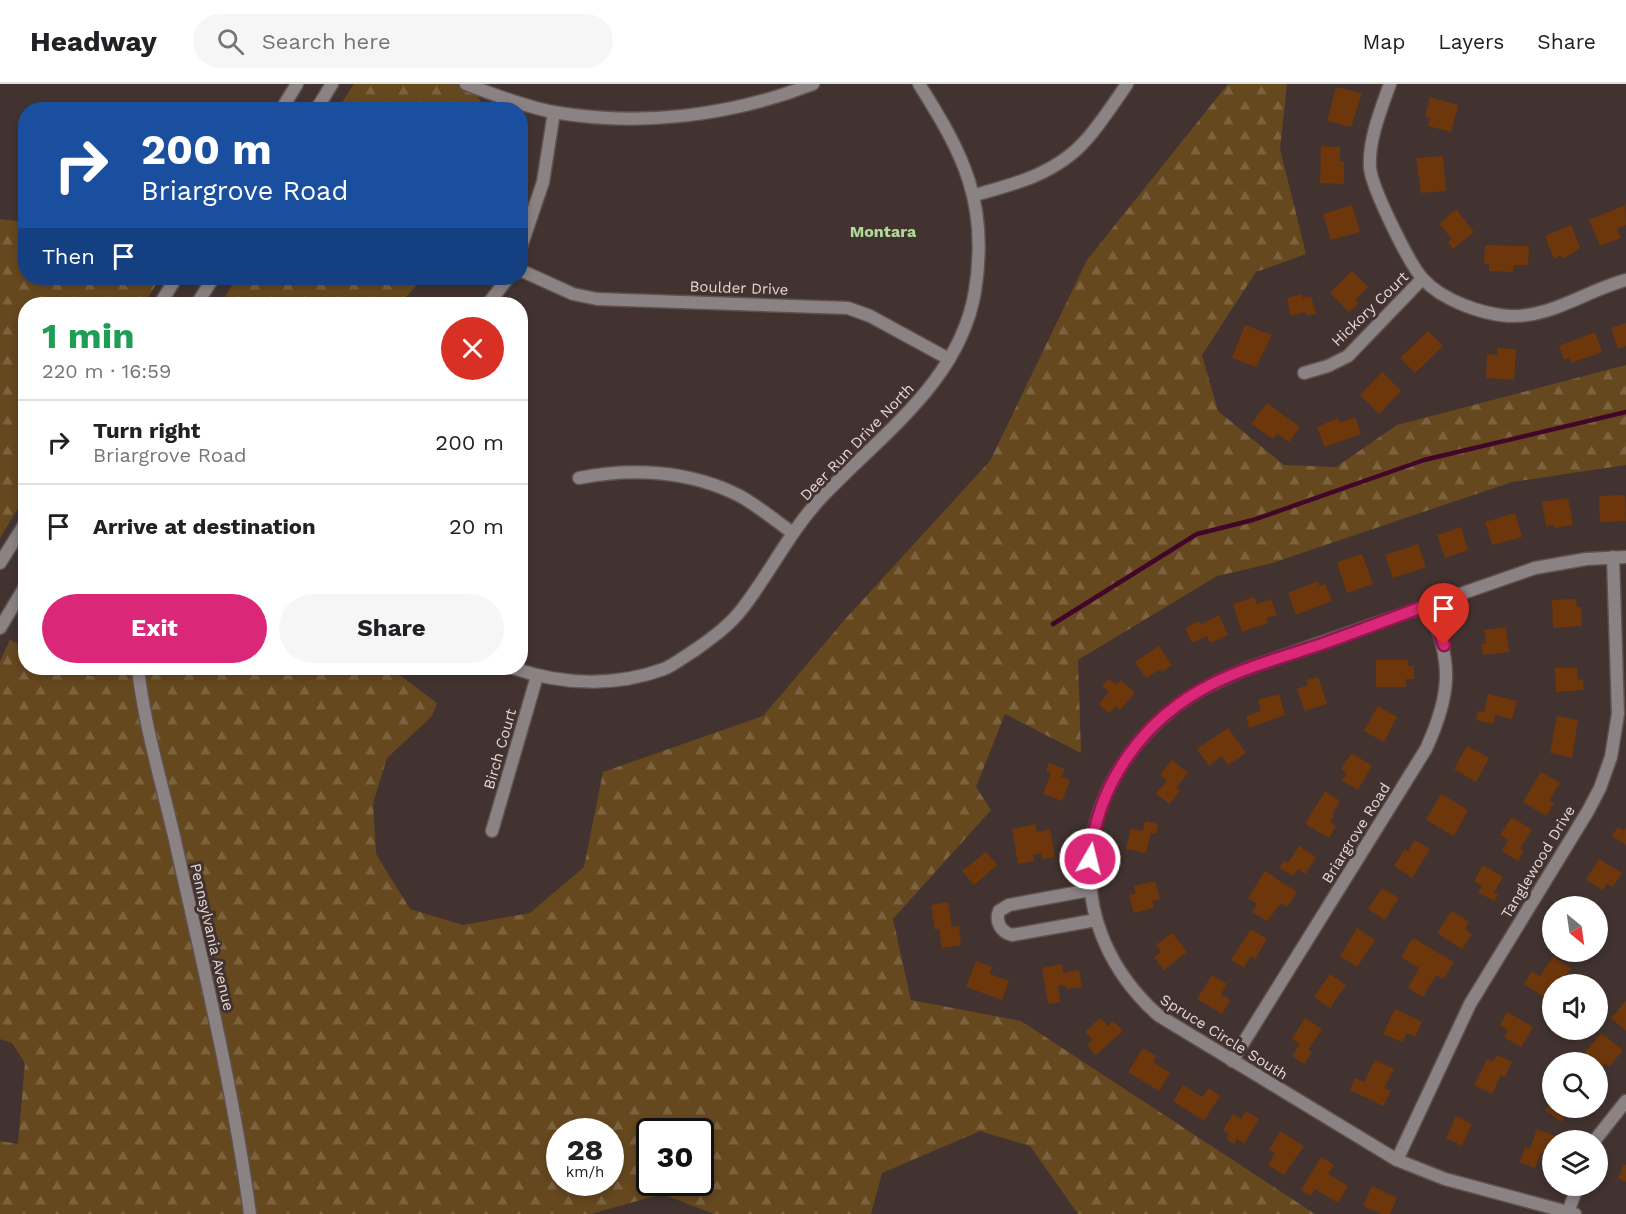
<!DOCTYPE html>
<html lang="en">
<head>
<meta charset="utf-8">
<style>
	:root { --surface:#fff; --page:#f6f6f6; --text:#202124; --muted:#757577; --line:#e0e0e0; --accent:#db2777 }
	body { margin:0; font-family:"Work Sans",sans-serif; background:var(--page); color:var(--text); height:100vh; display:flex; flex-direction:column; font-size:22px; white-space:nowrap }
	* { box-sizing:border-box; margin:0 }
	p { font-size:20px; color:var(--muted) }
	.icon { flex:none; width:33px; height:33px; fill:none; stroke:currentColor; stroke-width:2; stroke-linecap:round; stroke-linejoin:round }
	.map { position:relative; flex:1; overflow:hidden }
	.panel { position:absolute; left:18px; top:213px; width:510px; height:378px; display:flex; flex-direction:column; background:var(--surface); border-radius:24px; box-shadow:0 3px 9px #0003 }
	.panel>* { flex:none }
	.top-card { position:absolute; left:18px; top:18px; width:510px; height:183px; border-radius:24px; box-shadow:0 3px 9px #0003; background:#1a4fa0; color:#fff; overflow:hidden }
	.needle { width:39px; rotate:151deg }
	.tools { position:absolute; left:1542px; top:812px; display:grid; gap:12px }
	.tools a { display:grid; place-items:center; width:66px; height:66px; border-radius:50%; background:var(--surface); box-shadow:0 3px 9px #0003; font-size:30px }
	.speed { position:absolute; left:546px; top:1034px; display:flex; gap:12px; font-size:30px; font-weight:700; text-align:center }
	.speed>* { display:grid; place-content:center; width:78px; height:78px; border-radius:50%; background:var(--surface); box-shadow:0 3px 9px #0003; line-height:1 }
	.speed small { font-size:15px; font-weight:400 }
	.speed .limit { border:3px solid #111; border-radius:9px; background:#fff; color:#111 }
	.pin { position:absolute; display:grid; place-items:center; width:51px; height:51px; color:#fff; margin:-62px -26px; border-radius:50% 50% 50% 0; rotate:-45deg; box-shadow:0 0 6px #0007 }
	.pin .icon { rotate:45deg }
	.me { position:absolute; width:66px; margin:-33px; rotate:8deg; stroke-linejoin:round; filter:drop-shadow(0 0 4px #0008) }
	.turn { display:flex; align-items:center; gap:21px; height:126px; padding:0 24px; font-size:27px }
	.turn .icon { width:78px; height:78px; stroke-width:2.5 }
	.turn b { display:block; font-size:42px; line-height:51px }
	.then { display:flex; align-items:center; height:57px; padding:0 24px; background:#0003; gap:12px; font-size:22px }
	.round { display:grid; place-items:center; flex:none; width:63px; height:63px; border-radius:32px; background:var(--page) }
	.headline { display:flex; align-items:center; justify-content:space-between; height:102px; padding:0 24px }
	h1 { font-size:36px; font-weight:700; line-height:45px; color:#1e9e55 }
	.action { display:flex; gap:12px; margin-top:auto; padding:12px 24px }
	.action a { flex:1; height:69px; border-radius:36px; background:var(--accent); color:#fff; font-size:24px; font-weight:700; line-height:69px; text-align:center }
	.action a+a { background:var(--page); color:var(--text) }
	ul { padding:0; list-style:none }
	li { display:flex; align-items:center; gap:18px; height:84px; padding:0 24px; border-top:2px solid var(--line) }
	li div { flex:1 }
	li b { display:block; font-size:22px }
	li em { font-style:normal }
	header { display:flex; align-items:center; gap:36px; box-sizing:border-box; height:84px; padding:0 30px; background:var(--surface); border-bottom:2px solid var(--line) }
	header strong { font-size:28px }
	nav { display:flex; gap:33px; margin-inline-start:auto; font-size:21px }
	.search { width:420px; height:54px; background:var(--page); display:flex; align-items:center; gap:15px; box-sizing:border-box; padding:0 21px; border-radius:33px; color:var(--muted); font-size:22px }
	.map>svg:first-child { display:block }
	.forest { fill:url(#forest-firs); fill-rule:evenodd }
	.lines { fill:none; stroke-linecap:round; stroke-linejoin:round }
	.stream { stroke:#410629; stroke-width:4.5 }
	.building { fill:#6e360b }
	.minor-casing { stroke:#5f514e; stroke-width:15 }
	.tertiary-casing { stroke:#5f514e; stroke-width:15 }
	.minor { stroke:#8b8283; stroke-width:12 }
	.tertiary { stroke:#8b8283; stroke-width:12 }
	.route-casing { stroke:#8e194d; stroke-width:15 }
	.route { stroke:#db2777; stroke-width:10 }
	.labels { text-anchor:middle; stroke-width:6; stroke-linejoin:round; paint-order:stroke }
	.street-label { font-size:15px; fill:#e2d8d6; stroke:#423330 }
	.neighbourhood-label { font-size:16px; font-weight:bold; fill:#aedb99; stroke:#423330 }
</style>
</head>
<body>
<header>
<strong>Headway</strong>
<div class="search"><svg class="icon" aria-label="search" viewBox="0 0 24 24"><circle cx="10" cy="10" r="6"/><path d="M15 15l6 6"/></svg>Search here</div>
<nav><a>Map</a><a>Layers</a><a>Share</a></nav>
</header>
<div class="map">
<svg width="1626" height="1130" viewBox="0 0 1626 1130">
	<defs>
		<pattern id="forest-firs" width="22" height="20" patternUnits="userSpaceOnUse" patternTransform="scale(1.5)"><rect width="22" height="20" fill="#66481f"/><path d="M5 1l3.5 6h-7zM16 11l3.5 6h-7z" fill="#7c623f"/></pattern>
	</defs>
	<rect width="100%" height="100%" fill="#423330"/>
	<g class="forest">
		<path d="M354,0H462L472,5L486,25L337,26Z"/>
		<path d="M1228,0H1287L1280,65L1306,170L1256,188L1202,271L1218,327L1284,381L1336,383L1397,341L1626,281V381L1512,398L1269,480L1217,492L1078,576L1081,669L1005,630L976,703L991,726L893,835L911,916L1021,937L1315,1130H1078L1030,1062L980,1047L882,1089L871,1130H714L662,1110L591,1130H0V1057L18,1060L25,979L12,959L0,955V577L10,556L25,563L26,584H72L91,592L143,584H390L437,619L432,632L387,674L373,719L376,770L410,825L463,841L530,829L584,783L603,688L763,632L848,532L990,377L1087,176ZM560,1047H610V1098H560ZM650,1047H700V1098H650Z"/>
		<path d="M0,135L25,138L26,194H160L144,220H26L25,413L0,454Z"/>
		<path d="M236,194H423L400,220H221Z"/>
	</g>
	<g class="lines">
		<path class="stream" d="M1053,540L1197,450L1253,436L1424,376L1626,328"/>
	</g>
	<g class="building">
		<path d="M1336,3L1362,9L1351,43L1327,37Z"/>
		<path d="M1430,13L1458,21L1451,48L1428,42L1430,34L1425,32Z"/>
		<path d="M1321,62L1340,63V77H1344V100L1320,99Z"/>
		<path d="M1443,72L1446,107L1421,109L1416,74Z"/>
		<path d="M1352,121L1360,148L1331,156L1323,130Z"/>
		<path d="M1625,121L1626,141L1617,145L1621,154L1600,162L1589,136Z"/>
		<path d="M1456,125L1474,148L1453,165L1448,158L1452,155L1439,140Z"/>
		<path d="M1571,141L1580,164L1563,175L1561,171L1554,175L1545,152Z"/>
		<path d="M1485,161L1529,162L1528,181H1514L1513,188L1489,187V180H1484Z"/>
		<path d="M1352,187L1368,203L1355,216L1359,219L1349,228L1330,209Z"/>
		<path d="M1302,210L1303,214L1311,212L1316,230L1307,232L1306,228L1291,232L1287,214Z"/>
		<path d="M1626,239V262L1618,265L1611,244Z"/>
		<path d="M1245,241L1272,251L1256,283L1232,274Z"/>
		<path d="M1428,247L1443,262L1415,289L1400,274Z"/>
		<path d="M1595,248L1602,268L1571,279L1569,274L1564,276L1559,262Z"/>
		<path d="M1497,264L1516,265L1514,296L1486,294L1487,270L1497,271Z"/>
		<path d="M1382,288L1401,307L1379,330L1360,311Z"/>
		<path d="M1267,319L1300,343L1289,358L1277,350L1273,355L1251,340Z"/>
		<path d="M1355,333L1361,350L1325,363L1317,343L1338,334L1340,339Z"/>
		<path d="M1625,411L1626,437L1600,438L1599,412Z"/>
		<path d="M1568,414L1573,441L1555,444L1554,441L1546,442L1542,418Z"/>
		<path d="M1515,429L1522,453L1492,461L1485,438Z"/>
		<path d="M1461,443L1468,466L1445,474L1437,451Z"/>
		<path d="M1418,460L1426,483L1393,494L1385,471Z"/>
		<path d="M1362,470L1373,500L1347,509L1337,478Z"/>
		<path d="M1318,497L1319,502L1325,500L1332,517L1296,531L1288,509Z"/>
		<path d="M1254,513L1257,520L1271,515L1277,531L1266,534L1268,539L1242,548L1233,520Z"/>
		<path d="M1576,515L1577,523H1581L1582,542L1553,544L1552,516Z"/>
		<path d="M1219,531L1228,551L1210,559L1207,552L1192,559L1185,544L1199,537L1201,540Z"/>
		<path d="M1506,543L1509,568L1483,571L1481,560L1486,559L1484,546Z"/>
		<path d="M1159,562L1172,581L1162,588L1160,585L1146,594L1135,578Z"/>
		<path d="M1376,576H1408V582H1414V595H1406V603H1376Z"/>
		<path d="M1555,584H1577L1578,596L1583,595L1584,606L1556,608Z"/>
		<path d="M1318,593L1327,620L1305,627L1297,605L1308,601L1307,596Z"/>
		<path d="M1109,595L1116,601L1121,596L1135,609L1120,626L1116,622L1109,629L1099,620L1109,608L1102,602Z"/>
		<path d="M1279,610L1285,631L1249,644L1246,632L1261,627L1258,616Z"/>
		<path d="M1488,610L1517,617L1512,635L1495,631L1493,640L1476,636L1478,627L1484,628Z"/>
		<path d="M1378,622L1397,633L1384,658L1364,647Z"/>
		<path d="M1557,632L1578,636L1572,674L1550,669Z"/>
		<path d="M1228,644L1246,669L1228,681L1222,672L1209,682L1197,665Z"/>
		<path d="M1467,662L1489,674L1476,698L1454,685Z"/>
		<path d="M1352,669L1372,682L1358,706L1342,697L1347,689L1341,685Z"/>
		<path d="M1172,676L1188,689L1176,704L1180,707L1169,720L1156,709L1167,697L1160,691Z"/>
		<path d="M1049,679L1065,685L1061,693L1070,696L1062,717L1043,710L1051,689L1046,688Z"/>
		<path d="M1541,688L1560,699L1549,716L1554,719L1546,732L1523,718Z"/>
		<path d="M1325,707L1340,717L1332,731L1334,732L1330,738L1336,742L1329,754L1305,740Z"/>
		<path d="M1441,710L1468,726L1454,752L1426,736Z"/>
		<path d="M1512,733L1532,746L1520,764L1524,767L1518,777L1502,767L1508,756L1500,751Z"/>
		<path d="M1145,737L1158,740L1156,750L1151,749L1146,769L1126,765L1131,744L1143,747Z"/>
		<path d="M1035,740L1037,748L1050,745L1055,773L1043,775L1041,769L1033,771L1034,777L1018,780L1012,745Z"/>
		<path d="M1618,743L1624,747L1626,744V761L1612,752Z"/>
		<path d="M1415,756L1430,765L1412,794L1394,782L1405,765L1408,767Z"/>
		<path d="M1299,762L1316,773L1305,790L1298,785L1293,792L1280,784L1284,776L1288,779Z"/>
		<path d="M986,768L997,781L974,801L962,787Z"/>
		<path d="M1599,775L1622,789L1613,803L1607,800L1603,806L1586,796Z"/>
		<path d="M1483,781L1503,793L1494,808L1498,811L1494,817L1478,808L1482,802L1474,797Z"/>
		<path d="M1265,787L1297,808L1287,823L1281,819L1267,837L1252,828L1257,820L1248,814Z"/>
		<path d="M1155,797L1160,815L1152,817L1154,824L1134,829L1129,811L1136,809L1134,802Z"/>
		<path d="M1382,804L1399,814L1385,836L1368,825Z"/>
		<path d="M948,818L952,843L959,842L961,861L942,864L939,845L935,846L931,821Z"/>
		<path d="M1452,827L1469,838L1465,845L1472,850L1462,865L1437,849Z"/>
		<path d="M1357,844L1375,856L1357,883L1340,872Z"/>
		<path d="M1251,845L1267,855L1255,875L1251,872L1244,884L1231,876Z"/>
		<path d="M1172,849L1187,868L1164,886L1154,873L1161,868L1156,861Z"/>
		<path d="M1413,854L1454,878L1443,895L1436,891L1423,913L1408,904L1419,884L1401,873Z"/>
		<path d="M1553,873L1571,884L1562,897L1567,900H1552V918L1524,900L1532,887L1540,892Z"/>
		<path d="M976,877L992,883L990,890L1009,897L1002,916L966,903Z"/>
		<path d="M1062,880L1063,889L1079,886L1082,903L1066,905L1065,901L1058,902L1060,918L1048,920L1042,884Z"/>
		<path d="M1330,890L1346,901L1330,924L1314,913Z"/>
		<path d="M1212,891L1227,900L1221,910L1230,916L1222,930L1197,915Z"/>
		<path d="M1626,917V947L1611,934Z"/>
		<path d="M1395,925L1422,938L1415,953L1407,949L1402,958L1383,950Z"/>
		<path d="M1507,928L1533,943L1521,963L1504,953L1508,946L1500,941Z"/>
		<path d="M1100,934L1108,942L1113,937L1123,947L1096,971L1087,961L1093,956L1085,948Z"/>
		<path d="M1305,934L1322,945L1308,966L1312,968L1304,980L1292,972L1300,960L1292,955Z"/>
		<path d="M1601,949L1623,966L1609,983L1605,979L1600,985L1598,978H1577Z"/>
		<path d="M1143,964L1156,972L1153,978L1170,989L1159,1007L1128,988Z"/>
		<path d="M1497,971L1512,978L1505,993L1501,991L1492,1010L1474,1001L1487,975L1493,978Z"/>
		<path d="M1375,976L1394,985L1384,1004L1391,1007L1383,1022L1350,1006L1355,994L1364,998Z"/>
		<path d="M1183,1001L1202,1013L1209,1004L1220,1012L1204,1037L1173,1017Z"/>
		<path d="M1552,1017V1023H1573L1561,1038L1545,1026Z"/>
		<path d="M1246,1027L1259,1035L1244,1060L1237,1055L1234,1060L1226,1055L1229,1050L1223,1046L1233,1030L1241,1035Z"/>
		<path d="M1456,1032L1472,1040L1462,1062L1446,1054Z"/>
		<path d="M1537,1045L1555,1052L1549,1071L1541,1069L1535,1084L1520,1078L1525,1063L1530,1065Z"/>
		<path d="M1280,1047L1304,1062L1284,1091L1268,1081L1275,1069L1269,1066Z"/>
		<path d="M1321,1073L1334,1081L1328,1090L1348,1102L1338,1119L1315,1105L1311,1112L1301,1106Z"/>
		<path d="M1624,1080L1626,1081V1098L1618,1094Z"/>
		<path d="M1372,1102L1397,1114L1390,1130H1381L1363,1122Z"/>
	</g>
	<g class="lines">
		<g class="minor-casing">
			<g id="minor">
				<path d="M466,0C494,11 523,22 553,28C640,43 731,32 813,0"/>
				<path d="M1390,0C1381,25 1368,57 1370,84C1372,104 1409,180 1423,195C1442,216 1481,230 1509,232C1551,234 1587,206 1626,196"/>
				<path d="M975,111C1016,100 1057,89 1086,56C1101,39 1114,19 1127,0"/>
				<path d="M520,166L543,98L554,28"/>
				<path d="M520,186L573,210L597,215L848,224L870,232L949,275"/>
				<path d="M488,220L508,194"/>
				<path d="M1304,289L1328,282L1348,272L1422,195"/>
				<path d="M579,394C633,383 691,387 740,412C758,422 776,437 793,449"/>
				<path d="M138,584C144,640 161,696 174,752C202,877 233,1003 250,1130"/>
				<path d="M513,584C562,601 615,603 664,585C674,581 685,572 695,566C712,554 730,541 742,525C770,489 790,447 821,414C879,352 960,298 975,207C989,120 964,71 919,0"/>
				<path d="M492,747L537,592"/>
				<path d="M1090,806L1009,821L999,827C995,838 1001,848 1012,851L1096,836"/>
				<path d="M1232,977L1426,665C1453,606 1451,580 1430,521"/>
				<path d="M1595,1056L1626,1017"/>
				<path d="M1397,1076L1470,920L1588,727L1600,704L1611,673L1618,630L1613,473"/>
				<path d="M1568,1128L1578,1101"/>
				<path d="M1575,1130L1445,1095L1397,1076L1158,931C1061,844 1070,712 1168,629C1191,609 1220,596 1248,584L1535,484L1586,475L1626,473"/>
			</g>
		</g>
		<g class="tertiary-casing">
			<g id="tertiary">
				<path d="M281,26L297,0"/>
				<path d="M316,26L332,0"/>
				<path d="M160,220L176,194"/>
				<path d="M197,220L213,194"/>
				<path d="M0,479L26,438"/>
				<path d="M0,544L26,501"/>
			</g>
		</g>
		<use href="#minor" class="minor"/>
		<use href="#tertiary" class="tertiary"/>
	</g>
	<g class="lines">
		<g class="route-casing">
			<path id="route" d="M1090,775C1097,699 1144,634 1212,600C1246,583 1283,573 1319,561C1356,548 1393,534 1430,520L1444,561"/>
		</g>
		<use href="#route" class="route"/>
	</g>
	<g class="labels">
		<g class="street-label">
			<text transform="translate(739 204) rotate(2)" y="5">Boulder Drive</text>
			<text transform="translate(1370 225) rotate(-44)" y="5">Hickory Court</text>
			<text transform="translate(857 358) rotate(-46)" y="5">Deer Run Drive North</text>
			<text transform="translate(500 665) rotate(-74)" y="5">Birch Court</text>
			<text transform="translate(1356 749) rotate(-58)" y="5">Briargrove Road</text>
			<text transform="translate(1538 778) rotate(-59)" y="5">Tanglewood Drive</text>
			<text transform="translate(212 853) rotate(77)" y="5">Pennsylvania Avenue</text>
			<text transform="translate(1224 953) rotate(32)" y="5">Spruce Circle South</text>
		</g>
		<g class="neighbourhood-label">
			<text x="883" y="153">Montara</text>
		</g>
	</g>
</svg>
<div class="tools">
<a><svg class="needle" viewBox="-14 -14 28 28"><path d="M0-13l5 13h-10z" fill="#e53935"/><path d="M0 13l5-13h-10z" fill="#757577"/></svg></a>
<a><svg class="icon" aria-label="sound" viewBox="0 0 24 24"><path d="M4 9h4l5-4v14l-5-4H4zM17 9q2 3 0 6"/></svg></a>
<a><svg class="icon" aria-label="search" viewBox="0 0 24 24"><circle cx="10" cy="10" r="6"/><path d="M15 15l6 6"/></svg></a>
<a><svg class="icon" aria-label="layers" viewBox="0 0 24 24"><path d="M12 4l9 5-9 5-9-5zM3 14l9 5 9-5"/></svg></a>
</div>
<div class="speed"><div>28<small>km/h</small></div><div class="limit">30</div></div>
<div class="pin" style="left:1444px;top:561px;background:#d93025"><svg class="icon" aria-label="arrive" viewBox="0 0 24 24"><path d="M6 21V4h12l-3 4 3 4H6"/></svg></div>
<svg class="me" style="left:1090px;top:775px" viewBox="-20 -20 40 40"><circle r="17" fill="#db2777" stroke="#fff" stroke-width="3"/><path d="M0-11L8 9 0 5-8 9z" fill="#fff"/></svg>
<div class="top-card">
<div class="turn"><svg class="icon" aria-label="right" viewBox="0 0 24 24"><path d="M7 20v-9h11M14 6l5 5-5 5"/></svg><div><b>200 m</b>Briargrove Road</div></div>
<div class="then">Then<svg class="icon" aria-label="arrive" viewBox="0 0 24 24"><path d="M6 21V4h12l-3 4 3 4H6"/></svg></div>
</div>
<section class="panel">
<div class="headline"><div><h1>1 min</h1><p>220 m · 16:59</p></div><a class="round" style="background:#d93025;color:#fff"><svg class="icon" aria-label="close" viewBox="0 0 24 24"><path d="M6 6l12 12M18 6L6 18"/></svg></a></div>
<ul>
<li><svg class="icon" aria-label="right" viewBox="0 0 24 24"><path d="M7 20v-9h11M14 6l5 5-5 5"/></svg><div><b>Turn right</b><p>Briargrove Road</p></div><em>200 m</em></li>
<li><svg class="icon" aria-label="arrive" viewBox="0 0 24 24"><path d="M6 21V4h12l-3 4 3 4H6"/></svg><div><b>Arrive at destination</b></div><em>20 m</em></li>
</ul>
<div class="action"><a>Exit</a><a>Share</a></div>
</section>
</div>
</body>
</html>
